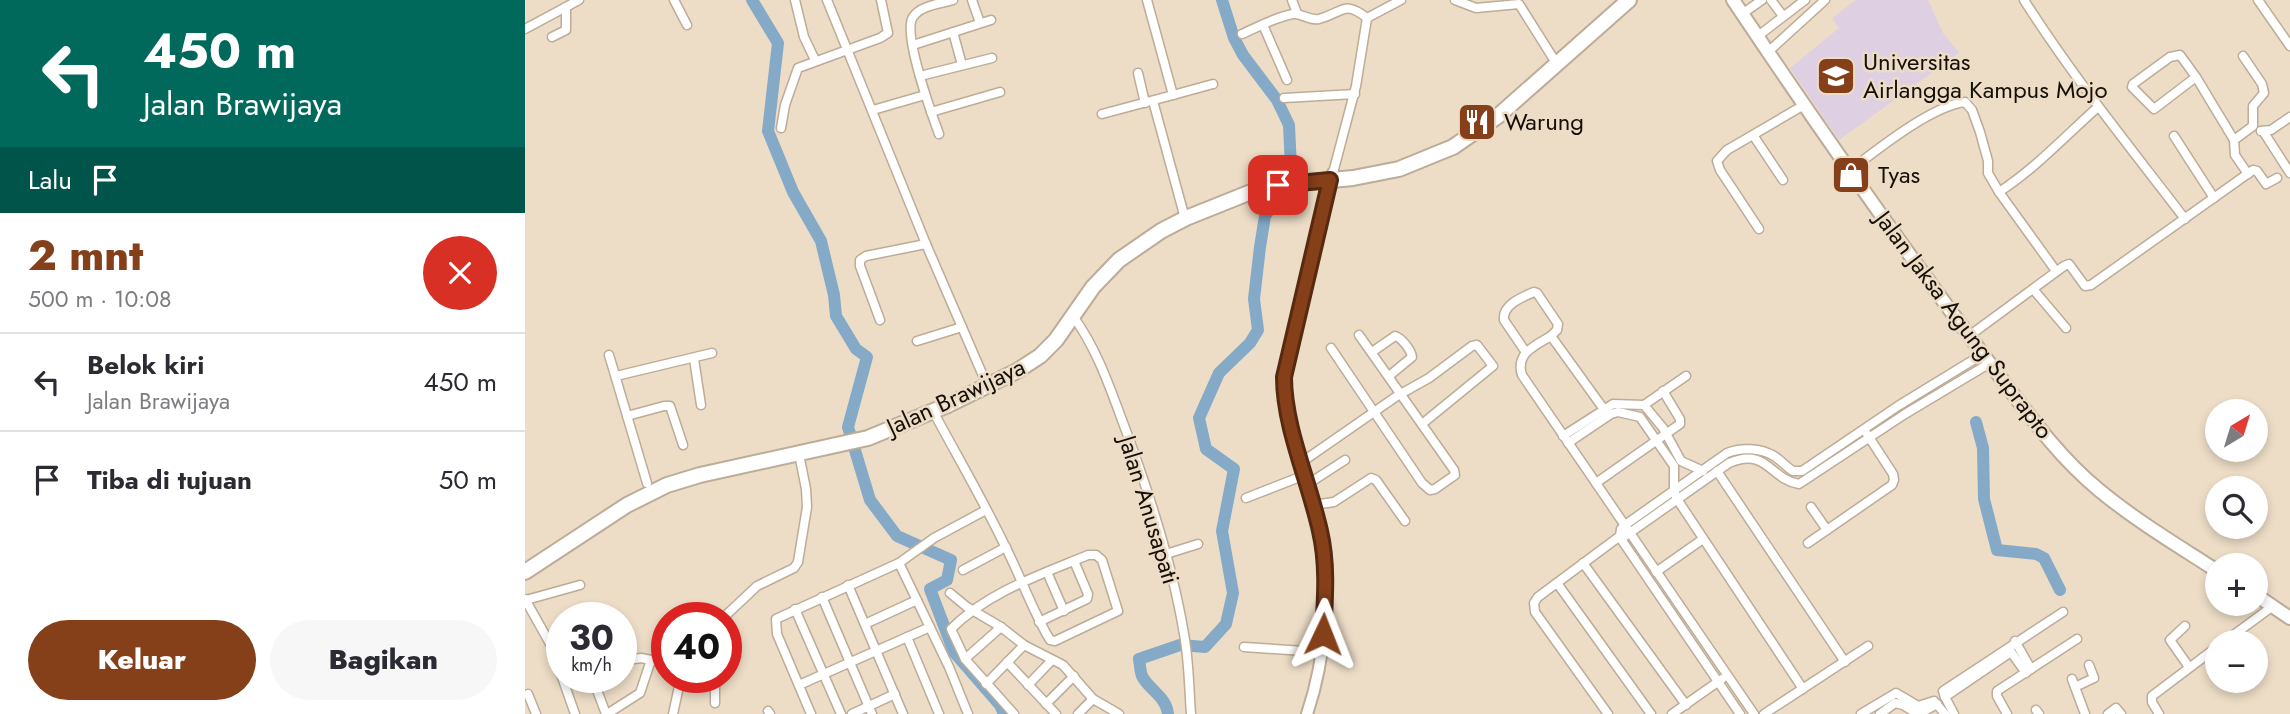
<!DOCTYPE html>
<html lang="id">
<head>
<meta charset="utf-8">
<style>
	:root { --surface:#fff; --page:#f7f7f7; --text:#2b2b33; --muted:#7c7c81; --line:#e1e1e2; --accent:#853f19 }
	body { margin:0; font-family:Jost,sans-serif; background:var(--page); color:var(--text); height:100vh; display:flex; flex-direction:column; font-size:26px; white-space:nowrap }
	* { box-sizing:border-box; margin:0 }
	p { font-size:23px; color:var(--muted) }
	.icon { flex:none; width:38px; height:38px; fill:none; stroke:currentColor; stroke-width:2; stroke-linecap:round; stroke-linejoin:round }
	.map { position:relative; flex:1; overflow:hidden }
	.details { display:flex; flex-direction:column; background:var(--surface); width:525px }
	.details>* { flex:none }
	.top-card { background:#00695c; color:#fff; overflow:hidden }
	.needle { width:46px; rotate:38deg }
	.buttons { position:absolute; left:1680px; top:399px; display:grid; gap:14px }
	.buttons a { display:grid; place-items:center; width:63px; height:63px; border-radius:50%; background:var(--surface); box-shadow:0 4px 10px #0003; font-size:35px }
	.speed { position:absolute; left:21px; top:602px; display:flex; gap:14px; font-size:35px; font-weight:700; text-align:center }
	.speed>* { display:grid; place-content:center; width:91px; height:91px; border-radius:50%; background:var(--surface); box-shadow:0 4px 10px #0003; line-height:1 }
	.speed small { font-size:18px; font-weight:400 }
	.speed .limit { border:10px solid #d22; background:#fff; color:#111 }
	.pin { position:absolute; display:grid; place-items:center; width:60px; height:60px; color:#fff; margin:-30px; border-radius:14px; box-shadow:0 4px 10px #0006 }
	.me { position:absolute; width:77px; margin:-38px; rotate:2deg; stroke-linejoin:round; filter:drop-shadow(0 0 5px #0008) }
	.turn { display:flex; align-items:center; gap:24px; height:147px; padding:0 28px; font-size:32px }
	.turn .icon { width:91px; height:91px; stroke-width:2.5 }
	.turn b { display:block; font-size:49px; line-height:60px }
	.then { display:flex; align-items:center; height:66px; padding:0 28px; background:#0003; gap:14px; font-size:26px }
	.round { display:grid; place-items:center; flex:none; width:74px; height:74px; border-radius:37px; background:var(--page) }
	.head { display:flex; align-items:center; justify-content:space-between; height:119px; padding:0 28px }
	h1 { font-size:42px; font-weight:800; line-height:52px; color:var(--accent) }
	.action { display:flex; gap:14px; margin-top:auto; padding:14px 28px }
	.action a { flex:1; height:80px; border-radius:42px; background:var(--accent); color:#fff; font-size:28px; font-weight:800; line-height:80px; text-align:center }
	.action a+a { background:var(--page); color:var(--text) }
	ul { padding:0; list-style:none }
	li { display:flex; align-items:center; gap:21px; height:98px; padding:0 28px; border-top:2px solid var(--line) }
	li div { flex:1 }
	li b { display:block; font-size:26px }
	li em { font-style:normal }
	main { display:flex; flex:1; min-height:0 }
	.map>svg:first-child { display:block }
	.education { fill:#dfcfe2 }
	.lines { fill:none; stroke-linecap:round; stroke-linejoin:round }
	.river { stroke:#84aac8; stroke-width:12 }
	.minor-casing { stroke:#bcac98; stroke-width:11 }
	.tertiary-casing { stroke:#bcac98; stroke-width:14 }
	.secondary-casing { stroke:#bcac98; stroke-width:16 }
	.trunk-casing { stroke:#bcac98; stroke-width:18 }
	.minor { stroke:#fff; stroke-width:8 }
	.tertiary { stroke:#fff; stroke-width:10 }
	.secondary { stroke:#fff; stroke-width:12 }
	.trunk { stroke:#fff; stroke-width:14 }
	.route-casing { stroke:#562910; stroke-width:18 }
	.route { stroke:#853f19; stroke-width:12 }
	.labels { text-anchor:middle; stroke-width:5; stroke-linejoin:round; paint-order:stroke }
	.poi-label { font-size:24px; fill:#150f08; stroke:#edddc7; text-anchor:start }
	.street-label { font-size:24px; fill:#150f08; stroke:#edddc7 }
</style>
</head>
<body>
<main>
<section class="details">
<div class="top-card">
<div class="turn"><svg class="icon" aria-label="left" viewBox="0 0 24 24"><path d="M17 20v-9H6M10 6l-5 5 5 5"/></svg><div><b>450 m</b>Jalan Brawijaya</div></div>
<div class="then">Lalu<svg class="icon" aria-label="arrive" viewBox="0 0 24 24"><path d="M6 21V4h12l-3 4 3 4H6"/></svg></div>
</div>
<div class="head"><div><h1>2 mnt</h1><p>500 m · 10:08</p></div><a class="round" style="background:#d93025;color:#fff"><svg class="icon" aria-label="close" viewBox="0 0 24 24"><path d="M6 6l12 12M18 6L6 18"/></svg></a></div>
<ul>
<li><svg class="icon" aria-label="left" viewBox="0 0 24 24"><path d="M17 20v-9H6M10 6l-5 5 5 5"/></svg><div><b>Belok kiri</b><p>Jalan Brawijaya</p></div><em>450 m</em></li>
<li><svg class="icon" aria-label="arrive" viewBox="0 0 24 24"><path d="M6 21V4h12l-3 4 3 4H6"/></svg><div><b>Tiba di tujuan</b></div><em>50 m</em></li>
</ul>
<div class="action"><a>Keluar</a><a>Bagikan</a></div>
</section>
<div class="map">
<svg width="1765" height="714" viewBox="0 0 1765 714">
	<rect width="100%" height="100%" fill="#edddc7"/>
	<path class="education" d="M1331,0H1403L1418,33L1434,53L1314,140L1265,68L1314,28L1307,18Z"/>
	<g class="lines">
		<g class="river">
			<path d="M227,0L253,43L243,131L268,192L296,241L309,295L311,316L331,349L342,357L323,427L345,500L372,536L426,560L422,580L405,589L429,652L475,705L479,714"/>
			<path d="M1451,422L1458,448L1459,499L1472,550L1511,554L1519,558L1535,590"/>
			<path d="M643,714C641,696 624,690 617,676C615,671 615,664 614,659L655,645L680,647L701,624L708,593L697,531L709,469L681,449L674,418L694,373L725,343L733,330L729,299L735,247L740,216L756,193L766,168L764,125L752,100L718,55L709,38L697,0"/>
		</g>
		<g class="minor-casing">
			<g id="minor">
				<path d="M149,0L162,25"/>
				<path d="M270,0L279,37L290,60"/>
				<path d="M302,0L401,244L462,385"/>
				<path d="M447,0L455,23"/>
				<path d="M767,0L772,13"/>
				<path d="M930,0L951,8L994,4L1028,58"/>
				<path d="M1246,0L1258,16"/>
				<path d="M1499,0C1548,77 1605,147 1660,219"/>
				<path d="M1733,0L1765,46"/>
				<path d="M1217,14L1237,0"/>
				<path d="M738,25L762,80"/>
				<path d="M0,29L54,0"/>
				<path d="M428,32L437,65"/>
				<path d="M717,34C733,27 750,17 768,14C777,13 784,21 794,19C819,12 819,0 842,18"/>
				<path d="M1233,36L1280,0"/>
				<path d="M27,37L41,30V7"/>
				<path d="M388,45L466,20"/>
				<path d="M1243,52L1300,0"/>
				<path d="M613,73L620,103"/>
				<path d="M395,76L467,58"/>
				<path d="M1671,77L1629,109L1607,87L1608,84L1645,57L1655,55L1671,77L1709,140L1710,155L1723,174"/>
				<path d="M648,95L688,84"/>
				<path d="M759,98L830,94"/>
				<path d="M628,101L658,211"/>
				<path d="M348,110L400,95"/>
				<path d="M406,112L475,92"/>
				<path d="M577,114L648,95L622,0"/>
				<path d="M256,128L260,105L273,68L355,38L363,33L356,0"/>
				<path d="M1736,131L1746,130L1765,117"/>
				<path d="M1738,131L1765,173"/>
				<path d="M414,134C407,115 377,32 388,17C396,5 415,4 428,0"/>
				<path d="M1228,135L1258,180"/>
				<path d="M1649,136L1689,198"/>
				<path d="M1709,140L1728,126V106L1739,93L1737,84L1718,56"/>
				<path d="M1324,171C1352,150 1406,106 1440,102L1447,110L1455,132L1463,161V173L1474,192L1531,271"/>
				<path d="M808,173L831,86L842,18L876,0"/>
				<path d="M1474,192C1511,168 1540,136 1573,107"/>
				<path d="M1234,229L1195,170L1192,161L1202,150L1279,105"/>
				<path d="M1508,289L1541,328"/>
				<path d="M547,315C570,345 584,385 597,420C623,489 647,562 659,634C664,661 664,688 666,714"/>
				<path d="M355,320L335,266V260L341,256L401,244"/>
				<path d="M1026,336C1011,345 990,353 997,375L1229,714"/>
				<path d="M1444,336L1539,266L1544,264L1560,286L1566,285L1728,170L1732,171L1741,184L1752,178"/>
				<path d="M392,341L437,327"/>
				<path d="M806,348L897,483L905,490L910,489L930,475L929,470L834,335"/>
				<path d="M1000,351L979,320C977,305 997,297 1009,292L1012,293L1033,324L1032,330L1026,336L1083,415"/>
				<path d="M847,352L870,336C877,338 886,350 887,357L864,376"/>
				<path d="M84,355L122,483"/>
				<path d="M169,359L176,405"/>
				<path d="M91,376L187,353"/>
				<path d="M1119,405L1161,376"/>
				<path d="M408,411C432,456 458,500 480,546C496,577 507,610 525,640L530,641L593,611L577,560L571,555H563C515,575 463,592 426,629L440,659L489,714"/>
				<path d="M102,416L139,406H145L158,445"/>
				<path d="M1038,436L1088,404L1119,405L1138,428L1156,461L1178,471"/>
				<path d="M1043,443L1086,414L1093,412L1115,417L1149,466V491L1152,499L1278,689"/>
				<path d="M777,462L872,396L904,378L947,346L952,345L968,366L897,424"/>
				<path d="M1192,471L1320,662"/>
				<path d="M1071,483L1155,424V419L1138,391"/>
				<path d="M783,484L820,460"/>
				<path d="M721,498L780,475"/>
				<path d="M788,505L809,502L846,478L851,480L880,521"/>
				<path d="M1286,507L1302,530"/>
				<path d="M1095,536L1096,529L1100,525L1202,453C1216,447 1236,448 1249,456C1256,460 1261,467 1268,471H1277L1373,406L1458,354"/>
				<path d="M1096,539L1215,714"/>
				<path d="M1283,543L1367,485L1369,480L1368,474L1342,434"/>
				<path d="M641,554L673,544"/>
				<path d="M374,563L424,667L443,714"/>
				<path d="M1058,563L1161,705"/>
				<path d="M438,570L481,547"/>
				<path d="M522,572L539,611"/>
				<path d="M1131,572L1178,539"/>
				<path d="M1032,583L1126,714"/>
				<path d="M323,585L378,714"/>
				<path d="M425,593L442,607L476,627L499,645L538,665L568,699L594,714"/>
				<path d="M297,597L347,714"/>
				<path d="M0,599L28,649L35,673"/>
				<path d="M1,600L55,585"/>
				<path d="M270,609L316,714"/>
				<path d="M198,618L232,586L269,568L273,562L282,507L281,489L274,454"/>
				<path d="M514,622L562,599L563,594L549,561"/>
				<path d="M340,624L392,600"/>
				<path d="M1660,626L1645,640L1664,667"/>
				<path d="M382,637L414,714"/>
				<path d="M1490,641L1506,669"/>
				<path d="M1699,642L1748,606"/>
				<path d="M719,647L779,651L797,656"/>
				<path d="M440,659L476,627"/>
				<path d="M126,660L142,664"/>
				<path d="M482,662L531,714"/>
				<path d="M37,677L50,714"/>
				<path d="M67,677L81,714"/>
				<path d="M190,677V703"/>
				<path d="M1547,679L1560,714"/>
				<path d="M461,684L499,645"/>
				<path d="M274,685L405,627"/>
				<path d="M503,685L527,660"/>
				<path d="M1550,687L1569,678L1564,665"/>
				<path d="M3,694L11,714"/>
				<path d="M1420,697L1418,691L1538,612"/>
				<path d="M1420,697L1486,652L1501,673"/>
				<path d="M1420,697L1429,714"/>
				<path d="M521,704L549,676"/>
				<path d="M1511,710L1514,714"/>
				<path d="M243,711L245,714"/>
				<path d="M82,714L115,693L126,660L116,658L96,661"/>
				<path d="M148,714L156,677"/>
				<path d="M286,714L252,634L251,619L374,563L409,538L461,510"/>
				<path d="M327,714L370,694"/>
				<path d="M553,714L568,699"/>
				<path d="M1083,714L1010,612L1009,603L1013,597L1095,536L1096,539L1204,463C1243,447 1244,479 1274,484L1380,414L1465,363"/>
				<path d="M1147,714L1197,679"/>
				<path d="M1239,714L1343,646"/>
				<path d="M1336,714L1371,693L1393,706L1409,701L1420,714"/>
				<path d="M1355,714L1370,703L1378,705L1393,714"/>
				<path d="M1394,714L1412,704"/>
				<path d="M1482,714L1472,696V691L1552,639"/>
				<path d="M1583,714L1591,708L1596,714"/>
				<path d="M1634,714L1627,702V696L1692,647"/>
			</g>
		</g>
		<g class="tertiary-casing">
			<path id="tertiary" d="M782,714C800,661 808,584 795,528C783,481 760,424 759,377L808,173"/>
		</g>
		<g class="secondary-casing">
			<g id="secondary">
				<path d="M1208,0C1291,124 1376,246 1466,365C1499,408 1531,455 1574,490C1610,520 1652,545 1692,571"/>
				<path d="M1731,595L1765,618"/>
			</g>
		</g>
		<g class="trunk-casing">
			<path id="trunk" d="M0,572L102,505L142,485L175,475L343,438L423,405L492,371L515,356L531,340L568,287L594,260L636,231L661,218L731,190L753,185L828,178L874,169L928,147L973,116L1104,0"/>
		</g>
		<use href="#minor" class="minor"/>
		<use href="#tertiary" class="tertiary"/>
		<use href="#secondary" class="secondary"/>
		<use href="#trunk" class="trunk"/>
	</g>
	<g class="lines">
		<g class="route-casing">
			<path id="route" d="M753,185L805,180L759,377C759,427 784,481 795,531C803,565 800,600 798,634"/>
		</g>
		<use href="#route" class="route"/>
	</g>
	<defs>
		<g id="university-square" transform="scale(2.0125)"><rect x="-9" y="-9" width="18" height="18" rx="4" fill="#853f19" stroke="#edddc7"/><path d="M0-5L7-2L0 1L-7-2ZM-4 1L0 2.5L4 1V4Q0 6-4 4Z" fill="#fff"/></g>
		<g id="restaurant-square" transform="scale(2.0125)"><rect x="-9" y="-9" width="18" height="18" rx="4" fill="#853f19" stroke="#edddc7"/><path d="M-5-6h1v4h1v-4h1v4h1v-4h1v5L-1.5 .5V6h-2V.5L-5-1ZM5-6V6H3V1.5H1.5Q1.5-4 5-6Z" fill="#fff"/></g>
		<g id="shop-square" transform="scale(2.0125)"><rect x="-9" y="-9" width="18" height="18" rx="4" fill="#853f19" stroke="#edddc7"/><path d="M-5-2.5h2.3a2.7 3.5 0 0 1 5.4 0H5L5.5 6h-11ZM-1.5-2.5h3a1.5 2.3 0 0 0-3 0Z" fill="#fff"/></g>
	</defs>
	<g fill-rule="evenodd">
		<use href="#university-square" x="1311" y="76"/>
		<use href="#restaurant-square" x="952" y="122"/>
		<use href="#shop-square" x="1326" y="175"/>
	</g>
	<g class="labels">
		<g class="poi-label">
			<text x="1338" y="70">Universitas<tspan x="1338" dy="28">Airlangga Kampus Mojo</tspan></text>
			<text x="979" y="130">Warung</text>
			<text x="1353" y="183">Tyas</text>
		</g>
		<g class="street-label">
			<text transform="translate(1439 325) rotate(53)" y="8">Jalan Jaksa Agung Suprapto</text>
			<text transform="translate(431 397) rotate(-25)" y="8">Jalan Brawijaya</text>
			<text transform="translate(624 510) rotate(73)" y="8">Jalan Anusapati</text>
		</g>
	</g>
</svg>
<div class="buttons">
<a><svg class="needle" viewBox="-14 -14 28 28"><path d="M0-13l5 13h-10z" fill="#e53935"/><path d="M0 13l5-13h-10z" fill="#7c7c81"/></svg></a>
<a><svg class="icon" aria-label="search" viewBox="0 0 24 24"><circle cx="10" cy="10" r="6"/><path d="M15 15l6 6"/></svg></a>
<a>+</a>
<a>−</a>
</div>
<div class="speed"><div>30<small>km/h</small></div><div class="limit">40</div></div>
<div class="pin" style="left:753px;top:185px;background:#d93025"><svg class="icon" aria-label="arrive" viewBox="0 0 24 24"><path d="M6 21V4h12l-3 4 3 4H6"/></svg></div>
<svg class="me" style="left:798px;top:634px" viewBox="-20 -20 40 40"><path d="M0-17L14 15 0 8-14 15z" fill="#853f19" stroke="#fff" stroke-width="4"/></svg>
</div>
</main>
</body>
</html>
